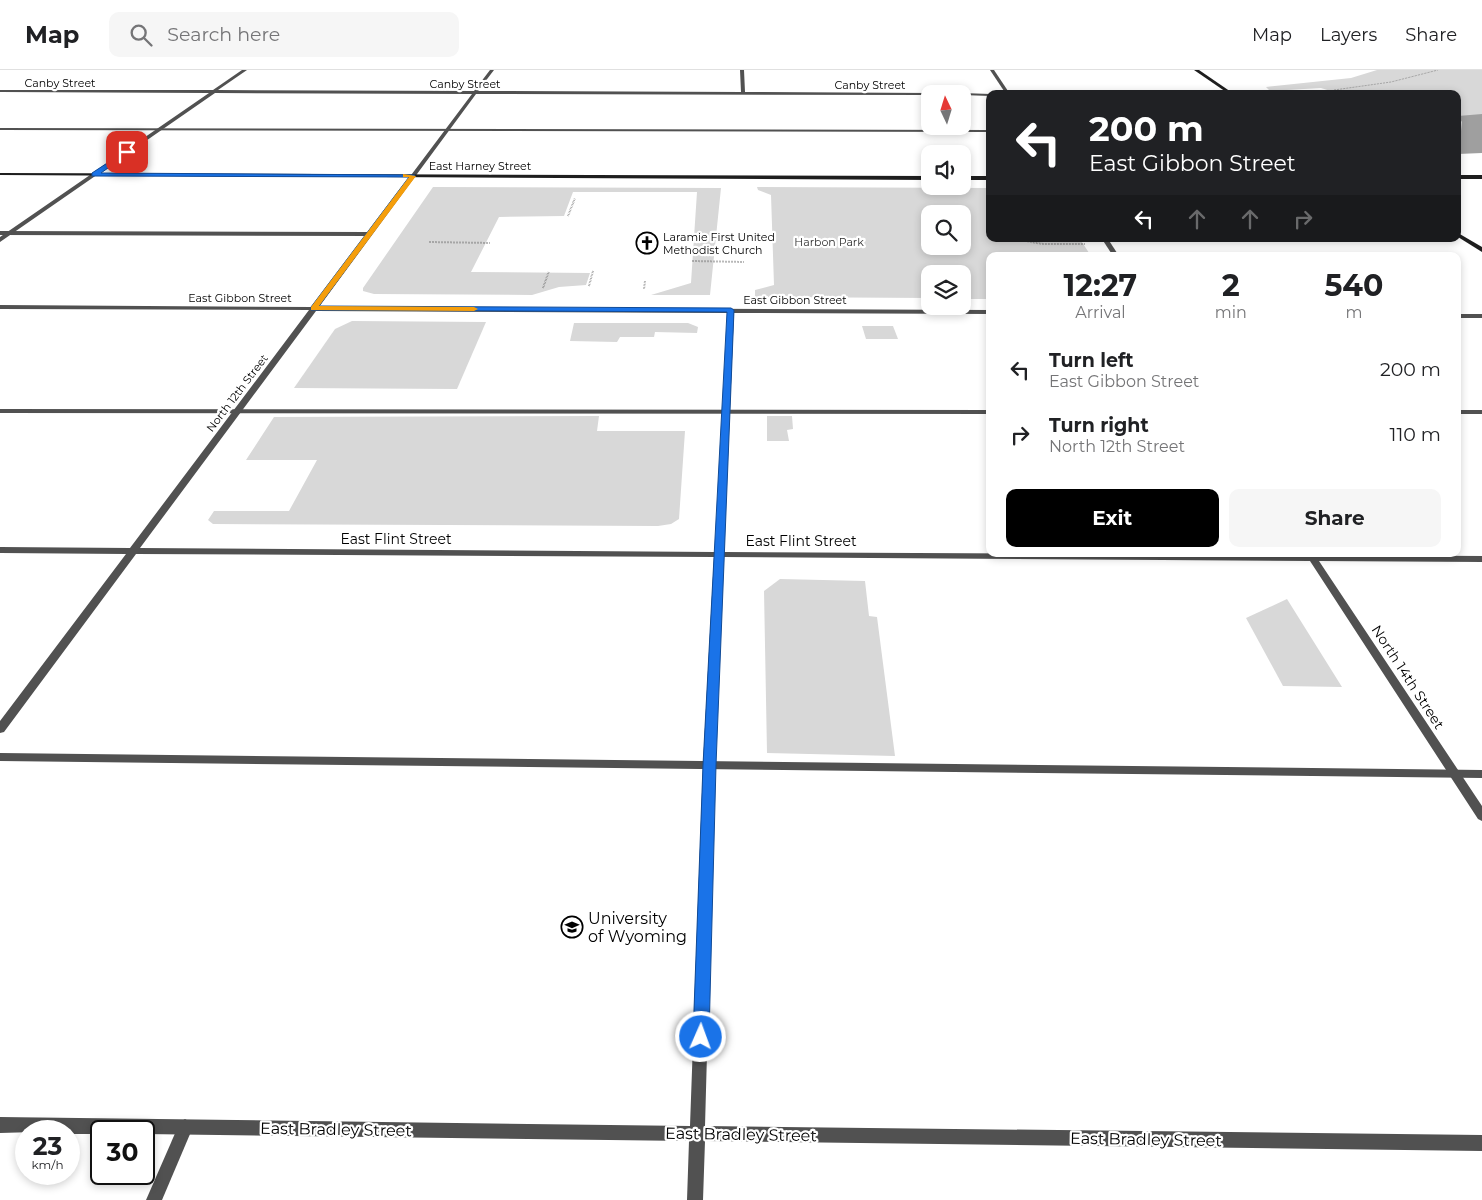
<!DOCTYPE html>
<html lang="en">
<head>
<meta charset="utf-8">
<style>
	:root { --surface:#fff; --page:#f6f6f6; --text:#202124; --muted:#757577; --line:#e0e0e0; --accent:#000 }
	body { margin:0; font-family:Montserrat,sans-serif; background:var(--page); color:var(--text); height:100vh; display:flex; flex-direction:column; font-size:19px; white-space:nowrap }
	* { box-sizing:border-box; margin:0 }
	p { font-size:16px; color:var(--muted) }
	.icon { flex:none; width:28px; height:28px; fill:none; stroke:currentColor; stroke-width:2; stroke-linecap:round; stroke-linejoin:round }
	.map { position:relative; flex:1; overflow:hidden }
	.sheet { position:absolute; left:986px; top:182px; width:475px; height:305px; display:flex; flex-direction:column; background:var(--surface); border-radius:10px; box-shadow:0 2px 8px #0003 }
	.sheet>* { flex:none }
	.banner { position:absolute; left:986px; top:20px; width:475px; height:152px; border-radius:10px; box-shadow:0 2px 8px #0003; background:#202124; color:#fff; overflow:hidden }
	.needle { width:32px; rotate:356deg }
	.buttons { position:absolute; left:921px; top:15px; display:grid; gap:10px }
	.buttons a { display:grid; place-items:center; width:50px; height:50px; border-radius:10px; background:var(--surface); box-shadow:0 2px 8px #0003; font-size:25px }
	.speed { position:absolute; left:15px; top:1050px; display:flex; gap:10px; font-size:25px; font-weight:700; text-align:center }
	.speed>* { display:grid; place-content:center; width:65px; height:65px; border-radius:50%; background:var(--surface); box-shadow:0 2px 8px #0003; line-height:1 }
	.speed small { font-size:12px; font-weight:400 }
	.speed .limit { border:2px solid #111; border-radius:8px; background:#fff; color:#111 }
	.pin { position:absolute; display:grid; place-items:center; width:42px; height:42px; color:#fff; margin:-21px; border-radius:10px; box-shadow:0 2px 8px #0006 }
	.me { position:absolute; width:55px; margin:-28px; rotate:2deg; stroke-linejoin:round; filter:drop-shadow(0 0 4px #0008) }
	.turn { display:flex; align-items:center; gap:18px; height:105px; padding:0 20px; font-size:22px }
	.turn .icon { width:65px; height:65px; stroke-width:2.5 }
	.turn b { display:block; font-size:35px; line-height:42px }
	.lanes { display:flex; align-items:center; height:48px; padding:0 20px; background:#0003; justify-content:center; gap:25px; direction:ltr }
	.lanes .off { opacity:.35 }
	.eta { display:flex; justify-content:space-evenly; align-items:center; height:85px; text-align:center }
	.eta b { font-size:30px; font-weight:700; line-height:35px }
	.cta { display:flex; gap:10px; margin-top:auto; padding:10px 20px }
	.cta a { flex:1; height:58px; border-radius:10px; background:var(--accent); color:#fff; font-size:20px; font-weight:700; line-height:58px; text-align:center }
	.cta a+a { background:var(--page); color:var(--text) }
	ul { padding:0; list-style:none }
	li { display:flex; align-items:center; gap:15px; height:65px; padding:0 20px }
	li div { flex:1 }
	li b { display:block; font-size:19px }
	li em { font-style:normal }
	header { display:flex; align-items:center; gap:30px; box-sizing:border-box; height:70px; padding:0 25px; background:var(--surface); border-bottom:1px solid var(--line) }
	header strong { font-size:24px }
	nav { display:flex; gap:28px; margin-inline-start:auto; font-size:18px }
	.search { width:350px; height:45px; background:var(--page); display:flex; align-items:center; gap:12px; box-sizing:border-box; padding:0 18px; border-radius:10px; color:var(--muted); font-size:19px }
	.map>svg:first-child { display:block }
	.green { fill:#d8d8d8; fill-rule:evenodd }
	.water { fill:#9f9f9f }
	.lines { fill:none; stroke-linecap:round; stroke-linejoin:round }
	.path-far1 { stroke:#737373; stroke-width:1; stroke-dasharray:0.5 1; stroke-linecap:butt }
	.path { stroke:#737373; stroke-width:2; stroke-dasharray:0.5 1; stroke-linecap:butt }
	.lane { fill:#515151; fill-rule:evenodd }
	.street { fill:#515151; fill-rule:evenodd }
	.secondary { fill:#1e1e1e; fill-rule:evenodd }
	.route { fill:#1a73e8; stroke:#114b97 }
	.slow { fill:#f59e0b }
	.labels { text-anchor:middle; stroke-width:4.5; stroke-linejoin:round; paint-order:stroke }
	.far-street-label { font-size:11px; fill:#000; stroke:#fff }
	.far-poi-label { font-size:11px; fill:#000; stroke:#fff; text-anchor:start }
	.far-park-label { font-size:11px; fill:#2f2f2f; stroke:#fff }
	.street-label { font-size:14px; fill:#000; stroke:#fff }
	.near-poi-label { font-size:16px; fill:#000; stroke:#fff; text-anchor:start }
	.near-street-label { font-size:16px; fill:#000; stroke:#fff }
</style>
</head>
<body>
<header>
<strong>Map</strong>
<div class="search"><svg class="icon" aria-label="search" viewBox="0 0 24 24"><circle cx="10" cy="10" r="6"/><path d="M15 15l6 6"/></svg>Search here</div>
<nav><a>Map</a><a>Layers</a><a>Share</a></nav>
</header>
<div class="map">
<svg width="1482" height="1130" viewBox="0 0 1482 1130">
	<rect width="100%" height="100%" fill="#fff"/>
	<g class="green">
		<path d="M1377,0H1482V83H1458V24H1340L1321,18L1270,21L1266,17L1351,8Z"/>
		<path d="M433,117L721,118L710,225H651L691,213L697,122H573L564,146L499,147L471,202L590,203L586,215L559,217L532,225L374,224L363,221V218Z"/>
		<path d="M757,117L990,118V169H1080L1091,186H990V229H963L962,204H930V228L755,227V220L774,215L771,125L758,120ZM930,144H962V176H930Z"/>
		<path d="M352,251L486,252L457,319L294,318L335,259Z"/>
		<path d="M574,253H688L698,257L697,263L655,262L654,267H620L617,272L570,271Z"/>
		<path d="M862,256H893L898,269H866Z"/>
		<path d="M599,346L597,361H685L679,449L671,454L658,456L213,454L208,450L214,441H289L317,390H246L274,347Z"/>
		<path d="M767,346H792L793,359L787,360L789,371H767Z"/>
		<path d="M780,509L865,511L869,546L877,547L895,686L767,683L764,521Z"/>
		<path d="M1287,529L1342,617L1283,616L1246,548Z"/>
	</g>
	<path class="water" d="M1482,44V83L1458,84V62L1461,61L1462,52L1458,46Z"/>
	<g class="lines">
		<path class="path-far1" d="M1334,20L1391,12L1438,0"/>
		<g class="path">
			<path d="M568,146L575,128"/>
			<path d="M1014,169L1043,174H1085"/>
			<path d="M429,172L490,173"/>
			<path d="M692,191L744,192"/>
			<path d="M589,216L593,201"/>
			<path d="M543,218L549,201"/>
			<path d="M644,219L645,211"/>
		</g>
		<g class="lane">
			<path d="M0,58L990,60V62L0,60Z"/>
			<path d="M0,161L369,162L372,164L369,166L0,165Z"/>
			<path d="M0,339L990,340V344L0,343Z"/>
			<rect x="1458" y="340" width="24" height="4"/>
			<path d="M0,683L1482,700V708L0,691Z"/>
			<path d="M185,1049L190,1052L193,1057L162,1130H146L180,1052Z"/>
		</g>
		<g class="street">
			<path d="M242,0H247L218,20L474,21L490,0H494L478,21L741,22L740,0H744L745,22L931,23L930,25L476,24L319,237L990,240V244L734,243L724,482L1306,485V484H1314L1315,485L1482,486V492L1319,491L1482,736V751L1478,749L1310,491L724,487L715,695L705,1056L1482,1065V1081L705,1071L703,1130H687L689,1071L144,1064V1061H101V1064H69V1061L0,1063V1047L690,1056L703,695L714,487L136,484L4,662L0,663V651L126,484L0,483V477L130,478L309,240L0,239V235L312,237L472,24L215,23L0,172V167L209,23L0,22V20H213ZM316,241L728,243L715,482L140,478Z"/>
			<path d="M990,0H994L1010,24H1006Z"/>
			<path d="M962,23L990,24V26L962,25V24H960Z"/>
			<path d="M1102,169H1108L1119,186H1113Z"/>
			<rect x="1458" y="244" width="24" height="4"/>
		</g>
		<g class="secondary">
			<path d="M1194,0H1199L1234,24H1229Z"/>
			<path d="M0,103L930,106V110L0,105Z"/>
			<rect x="1458" y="105" width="24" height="4"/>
			<rect x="962" y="106" width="28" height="4"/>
			<path d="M1458,163L1482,177V182L1458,167Z"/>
		</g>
	</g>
	<path class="route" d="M127,80L129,83L101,103L415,105L319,236L731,238L734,240L716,695L709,967L707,972L701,975L695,972L693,967L703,695L727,242L311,240V237L409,107L92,106V103Z"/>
	<path class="slow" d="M403,104L416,106L319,236L474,237L478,239L474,241L311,240V237L409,107H403Z"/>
	<defs>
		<g id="church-ring" transform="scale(1.125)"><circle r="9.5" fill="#fff" stroke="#000" stroke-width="1.5"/><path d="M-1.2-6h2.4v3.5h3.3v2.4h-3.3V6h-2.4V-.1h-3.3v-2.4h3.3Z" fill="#000"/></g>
		<g id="university-ring" transform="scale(1.125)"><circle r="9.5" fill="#fff" stroke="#000" stroke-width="1.5"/><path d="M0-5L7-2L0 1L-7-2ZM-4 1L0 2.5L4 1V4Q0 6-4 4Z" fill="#000"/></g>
	</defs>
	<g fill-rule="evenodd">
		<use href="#church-ring" x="647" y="173"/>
		<use href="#university-ring" x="572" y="857"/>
	</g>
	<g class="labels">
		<g class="far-street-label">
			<text x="60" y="17">Canby Street</text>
			<text x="465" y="18">Canby Street</text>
			<text x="870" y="19">Canby Street</text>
			<text x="480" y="100">East Harney Street</text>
			<text x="240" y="232">East Gibbon Street</text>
			<text x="795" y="234">East Gibbon Street</text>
			<text transform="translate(237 323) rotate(-53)" y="4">North 12th Street</text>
		</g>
		<g class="far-poi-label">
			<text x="663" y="171">Laramie First United<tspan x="663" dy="13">Methodist Church</tspan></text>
		</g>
		<g class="far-park-label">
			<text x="829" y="176">Harbon Park</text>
		</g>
		<g class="street-label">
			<text x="396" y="474">East Flint Street</text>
			<text x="801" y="476">East Flint Street</text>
			<text transform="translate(1408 607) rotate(57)" y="5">North 14th Street</text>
		</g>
		<g class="near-poi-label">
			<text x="588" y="854">University<tspan x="588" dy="18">of Wyoming</tspan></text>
		</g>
		<g class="near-street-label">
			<text transform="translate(336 1059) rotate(1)" y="6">East Bradley Street</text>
			<text transform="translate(741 1064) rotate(1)" y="6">East Bradley Street</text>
			<text transform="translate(1146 1069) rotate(1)" y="6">East Bradley Street</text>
		</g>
	</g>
</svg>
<div class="buttons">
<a><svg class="needle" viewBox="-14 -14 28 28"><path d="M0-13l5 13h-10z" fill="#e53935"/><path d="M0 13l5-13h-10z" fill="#757577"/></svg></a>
<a><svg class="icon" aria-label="sound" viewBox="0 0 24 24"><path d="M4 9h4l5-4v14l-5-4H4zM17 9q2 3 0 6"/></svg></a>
<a><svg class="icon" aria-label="search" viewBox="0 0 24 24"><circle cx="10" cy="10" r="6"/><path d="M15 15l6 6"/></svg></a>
<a><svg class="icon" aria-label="layers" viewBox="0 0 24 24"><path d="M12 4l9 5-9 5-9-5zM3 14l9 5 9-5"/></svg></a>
</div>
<div class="speed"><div>23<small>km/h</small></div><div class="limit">30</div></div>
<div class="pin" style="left:127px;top:82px;background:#d93025"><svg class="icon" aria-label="arrive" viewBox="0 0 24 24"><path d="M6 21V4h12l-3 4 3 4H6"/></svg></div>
<svg class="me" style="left:701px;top:967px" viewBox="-20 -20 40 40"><circle r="17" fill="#1a73e8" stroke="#fff" stroke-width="3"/><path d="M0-11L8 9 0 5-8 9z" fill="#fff"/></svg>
<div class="banner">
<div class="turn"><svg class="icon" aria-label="left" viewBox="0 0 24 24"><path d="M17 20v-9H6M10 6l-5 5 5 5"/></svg><div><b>200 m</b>East Gibbon Street</div></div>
<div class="lanes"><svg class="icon" aria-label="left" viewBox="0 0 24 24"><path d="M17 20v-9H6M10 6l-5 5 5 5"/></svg><svg class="icon off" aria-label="ahead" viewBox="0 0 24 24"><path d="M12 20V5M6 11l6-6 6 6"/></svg><svg class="icon off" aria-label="ahead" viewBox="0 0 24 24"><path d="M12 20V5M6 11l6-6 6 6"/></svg><svg class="icon off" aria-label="right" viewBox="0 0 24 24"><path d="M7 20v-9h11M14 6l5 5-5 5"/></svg></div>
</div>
<section class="sheet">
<div class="eta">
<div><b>12:27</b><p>Arrival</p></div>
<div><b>2</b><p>min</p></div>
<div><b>540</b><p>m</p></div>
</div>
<ul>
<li><svg class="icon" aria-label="left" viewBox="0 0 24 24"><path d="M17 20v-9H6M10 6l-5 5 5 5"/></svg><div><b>Turn left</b><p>East Gibbon Street</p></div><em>200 m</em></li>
<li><svg class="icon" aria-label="right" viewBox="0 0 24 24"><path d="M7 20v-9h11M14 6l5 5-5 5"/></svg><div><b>Turn right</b><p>North 12th Street</p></div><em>110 m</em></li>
</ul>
<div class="cta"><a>Exit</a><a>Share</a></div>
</section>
</div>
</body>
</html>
